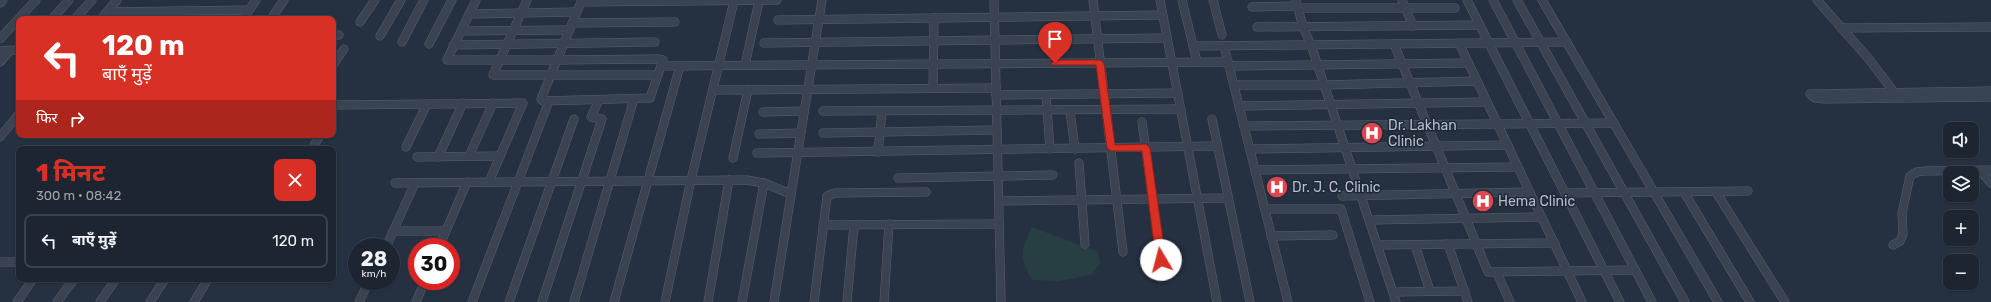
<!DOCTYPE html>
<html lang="hi">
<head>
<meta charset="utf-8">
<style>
	:root { --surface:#1c2531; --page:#29313d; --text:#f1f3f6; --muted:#a0a5ab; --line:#3a424d; --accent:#d93025 }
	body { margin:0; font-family:Rubik,"Noto Sans Devanagari",sans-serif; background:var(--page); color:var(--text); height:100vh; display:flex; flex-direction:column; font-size:15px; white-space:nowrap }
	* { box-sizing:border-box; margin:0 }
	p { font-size:13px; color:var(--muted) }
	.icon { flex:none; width:22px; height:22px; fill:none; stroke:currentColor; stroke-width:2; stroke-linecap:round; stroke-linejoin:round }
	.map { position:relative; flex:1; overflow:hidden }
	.panel { position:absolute; left:16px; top:146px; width:320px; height:136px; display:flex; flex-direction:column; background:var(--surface); border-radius:8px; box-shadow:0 1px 3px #0004,0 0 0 1px var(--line) }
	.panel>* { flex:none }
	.top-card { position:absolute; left:16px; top:16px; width:320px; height:122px; border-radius:8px; box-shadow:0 1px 3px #0004,0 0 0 1px var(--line); background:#d93025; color:#fff; overflow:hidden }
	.fabs { position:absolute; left:1943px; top:122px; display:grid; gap:8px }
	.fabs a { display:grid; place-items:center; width:36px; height:36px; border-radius:8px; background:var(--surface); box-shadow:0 1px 3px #0004,0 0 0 1px var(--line); font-size:20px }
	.speed { position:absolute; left:348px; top:238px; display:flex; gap:8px; font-size:20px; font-weight:700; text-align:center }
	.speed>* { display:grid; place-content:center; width:52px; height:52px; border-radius:50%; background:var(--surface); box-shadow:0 1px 3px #0004,0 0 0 1px var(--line); line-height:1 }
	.speed small { font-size:10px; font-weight:400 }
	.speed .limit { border:6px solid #d22; background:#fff; color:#111 }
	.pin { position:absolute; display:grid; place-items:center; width:34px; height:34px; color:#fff; margin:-41px -17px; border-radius:50% 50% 50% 0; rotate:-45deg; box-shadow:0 0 4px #0007 }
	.pin .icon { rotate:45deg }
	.me { position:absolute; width:44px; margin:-22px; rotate:352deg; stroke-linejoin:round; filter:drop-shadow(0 0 3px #0008) }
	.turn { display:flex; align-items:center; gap:14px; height:84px; padding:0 20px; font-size:18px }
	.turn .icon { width:52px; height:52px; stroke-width:2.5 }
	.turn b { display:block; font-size:28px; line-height:34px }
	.then { display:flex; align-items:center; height:38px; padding:0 20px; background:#0003; gap:8px; font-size:15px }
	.round { display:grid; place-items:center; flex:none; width:42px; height:42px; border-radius:8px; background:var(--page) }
	.overview { display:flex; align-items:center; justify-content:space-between; height:68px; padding:0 20px }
	h1 { font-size:24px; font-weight:800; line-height:30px; color:var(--accent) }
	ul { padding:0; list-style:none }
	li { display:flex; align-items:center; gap:12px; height:54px; margin:0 8px 6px; padding:0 12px; border:2px solid var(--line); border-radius:8px }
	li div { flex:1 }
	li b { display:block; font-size:15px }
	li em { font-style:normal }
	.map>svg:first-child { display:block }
	.green { fill:#273f42 }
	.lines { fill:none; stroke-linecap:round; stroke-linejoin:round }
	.street-casing { stroke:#57616e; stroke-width:9 }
	.street { stroke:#3a4351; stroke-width:8 }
	.route { fill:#d93025; stroke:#8d1f18 }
	.labels { text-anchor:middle; stroke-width:3; stroke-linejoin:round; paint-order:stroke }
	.poi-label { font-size:14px; fill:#b6becb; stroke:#1e2836; text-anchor:start }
</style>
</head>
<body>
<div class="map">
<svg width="1991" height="302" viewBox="0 0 1991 302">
	<rect width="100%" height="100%" fill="#253141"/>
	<path class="green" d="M1032,227L1098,252L1100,263L1091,275L1059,281L1032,280C1018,255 1021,251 1032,227Z"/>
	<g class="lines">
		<g class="street-casing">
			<g id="street">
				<path d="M476,0L447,60H557"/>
				<path d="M527,0L493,75H658"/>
				<path d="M994,0L1001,302"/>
				<path d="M1093,0L1123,252"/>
				<path d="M1160,0L1217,302"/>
				<path d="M1182,0L1197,62"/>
				<path d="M1213,0L1222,35"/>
				<path d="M1296,0L1303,27L1311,45L1396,302"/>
				<path d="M1402,0L1413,26"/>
				<path d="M1467,0L1620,302"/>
				<path d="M1493,0L1652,302"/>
				<path d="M1517,0L1685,302"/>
				<path d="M1542,0L1718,302"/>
				<path d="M1817,0L1868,58L1894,92"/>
				<path d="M0,3L3,0"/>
				<path d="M1252,7L1298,6"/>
				<path d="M1298,8H1455"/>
				<path d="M107,12L249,10"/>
				<path d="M469,14L576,12"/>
				<path d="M52,19L69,0"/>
				<path d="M75,19L92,0"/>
				<path d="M101,19L117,0"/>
				<path d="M243,19L256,0"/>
				<path d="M271,19L284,0"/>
				<path d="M778,20L1163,15"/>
				<path d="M360,22L375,0"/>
				<path d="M572,23L675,22"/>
				<path d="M1257,27L1480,25"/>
				<path d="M1841,28L1991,27"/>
				<path d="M461,31L569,30"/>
				<path d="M333,35H339"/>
				<path d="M380,36L401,0"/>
				<path d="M0,39L36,0"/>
				<path d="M402,42L424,0"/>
				<path d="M764,43L1167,38"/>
				<path d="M1459,43L1582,302"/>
				<path d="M429,44L452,0"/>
				<path d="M1394,44L1488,272L1635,270"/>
				<path d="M453,45L655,42"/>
				<path d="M1193,46L1567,42"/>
				<path d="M1224,46L1288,302"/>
				<path d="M0,51L19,50"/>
				<path d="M658,59L663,60L650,98L543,101L541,99L557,60Z"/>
				<path d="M557,60L581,2L777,0"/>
				<path d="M0,62L10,50"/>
				<path d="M333,65L344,49"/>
				<path d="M745,65L759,1"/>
				<path d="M661,66L1228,62"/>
				<path d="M1229,66L1468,63"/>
				<path d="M1234,85H1324L1477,81"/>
				<path d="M933,88L934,18"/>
				<path d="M713,90L996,88"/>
				<path d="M1991,91L1810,94L1815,98L1825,99L1991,97"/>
				<path d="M996,95L1178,93"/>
				<path d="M1046,95L1050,149"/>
				<path d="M333,105L523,103L489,182"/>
				<path d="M1239,106L1487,102"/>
				<path d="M823,111L1181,109"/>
				<path d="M1070,111L1075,149"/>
				<path d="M763,112L804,111"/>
				<path d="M1212,119L1250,302"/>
				<path d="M1142,122L1161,260"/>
				<path d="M1244,126L1614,123"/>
				<path d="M823,133L997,130"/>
				<path d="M759,134L801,133"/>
				<path d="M0,137L19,114"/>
				<path d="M406,147L427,104"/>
				<path d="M312,149L320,135"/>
				<path d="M1250,149L1508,145"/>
				<path d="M878,152L882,111"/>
				<path d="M757,153L1217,146"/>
				<path d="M469,156L493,103"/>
				<path d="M417,157L500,156"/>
				<path d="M438,157L463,103"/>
				<path d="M733,158L748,90"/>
				<path d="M1079,163L1085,244"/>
				<path d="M1255,170L1518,167"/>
				<path d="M1980,170L1991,183"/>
				<path d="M898,178L1053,175"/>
				<path d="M395,183L747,180L764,183L791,194"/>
				<path d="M1684,192L1750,302"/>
				<path d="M1716,192L1785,302"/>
				<path d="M1565,193L1748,191"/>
				<path d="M1342,196L1530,192"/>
				<path d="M999,201L1228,198"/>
				<path d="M1265,209H1341L1370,302"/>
				<path d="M1370,220L1542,217"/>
				<path d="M823,225L999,224"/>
				<path d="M393,231H446"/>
				<path d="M1271,236L1333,235"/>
				<path d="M1448,244L1468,302"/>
				<path d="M1378,245L1555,243"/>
				<path d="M1415,245L1430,291"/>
				<path d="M1893,245L1900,241L1903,234L1902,213L1910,176L1917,172L1925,171L1991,170"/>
				<path d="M386,247L415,183"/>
				<path d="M439,247L467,182"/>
				<path d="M0,262H19"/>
				<path d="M1497,273L1510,302"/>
				<path d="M1393,292L1465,291"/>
				<path d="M17,302L33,279"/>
				<path d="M57,302L74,279"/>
				<path d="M100,302L116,279"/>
				<path d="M150,302L165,279"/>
				<path d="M194,302L208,279"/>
				<path d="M359,302L369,281"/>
				<path d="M416,302L425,281"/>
				<path d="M472,302L549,101"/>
				<path d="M509,302L574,119"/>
				<path d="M542,302L602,119L591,117L599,100"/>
				<path d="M574,302L634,99"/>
				<path d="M614,302L680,66"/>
				<path d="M665,302L691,180L734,1"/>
				<path d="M708,302L729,180"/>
				<path d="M742,302L764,183"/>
				<path d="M774,302L822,0"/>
				<path d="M814,302L827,196L835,193L926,192"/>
				<path d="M847,302L854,225"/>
				<path d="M884,302L889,224"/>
			</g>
		</g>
		<use href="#street" class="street"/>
	</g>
	<path class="route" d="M1055,60H1100L1104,63L1115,145L1146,144L1150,148L1166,260L1165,262H1158L1156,260L1142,151H1111L1107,148L1096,65H1052L1051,63Z"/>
	<defs>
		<g id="hospital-disc" transform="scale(1.15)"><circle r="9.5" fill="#e0444e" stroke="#1e2836"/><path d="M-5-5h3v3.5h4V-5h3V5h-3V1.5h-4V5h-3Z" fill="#fff"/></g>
	</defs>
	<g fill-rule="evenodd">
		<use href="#hospital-disc" x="1372" y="133"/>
		<use href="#hospital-disc" x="1277" y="187"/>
		<use href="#hospital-disc" x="1483" y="201"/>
	</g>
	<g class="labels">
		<g class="poi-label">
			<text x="1388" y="130">Dr. Lakhan<tspan x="1388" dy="16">Clinic</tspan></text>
			<text x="1292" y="192">Dr. J. C. Clinic</text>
			<text x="1498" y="206">Hema Clinic</text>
		</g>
	</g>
</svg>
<div class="fabs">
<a><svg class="icon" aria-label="sound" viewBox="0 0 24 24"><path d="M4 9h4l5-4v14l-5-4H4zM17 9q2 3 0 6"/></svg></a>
<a><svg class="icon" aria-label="layers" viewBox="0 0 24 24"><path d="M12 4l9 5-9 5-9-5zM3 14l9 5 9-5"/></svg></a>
<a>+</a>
<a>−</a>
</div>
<div class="speed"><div>28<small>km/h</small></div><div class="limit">30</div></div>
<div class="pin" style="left:1055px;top:63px;background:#d93025"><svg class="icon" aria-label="arrive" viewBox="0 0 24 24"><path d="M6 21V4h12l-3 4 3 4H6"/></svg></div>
<svg class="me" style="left:1161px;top:260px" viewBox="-20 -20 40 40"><circle r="19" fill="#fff"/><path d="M0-13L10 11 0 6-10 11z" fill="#d93025"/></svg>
<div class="top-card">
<div class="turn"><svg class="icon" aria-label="left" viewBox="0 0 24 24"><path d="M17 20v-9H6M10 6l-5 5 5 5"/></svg><div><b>120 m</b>बाएँ मुड़ें</div></div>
<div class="then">फिर<svg class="icon" aria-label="right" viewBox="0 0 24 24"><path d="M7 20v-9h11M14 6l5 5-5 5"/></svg></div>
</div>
<section class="panel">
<div class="overview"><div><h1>1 मिनट</h1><p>300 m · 08:42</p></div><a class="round" style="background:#d93025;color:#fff"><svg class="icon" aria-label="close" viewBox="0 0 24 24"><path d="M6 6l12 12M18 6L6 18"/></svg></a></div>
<ul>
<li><svg class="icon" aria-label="left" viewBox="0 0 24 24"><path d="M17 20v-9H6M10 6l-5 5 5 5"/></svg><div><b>बाएँ मुड़ें</b></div><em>120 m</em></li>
</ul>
</section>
</div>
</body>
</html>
